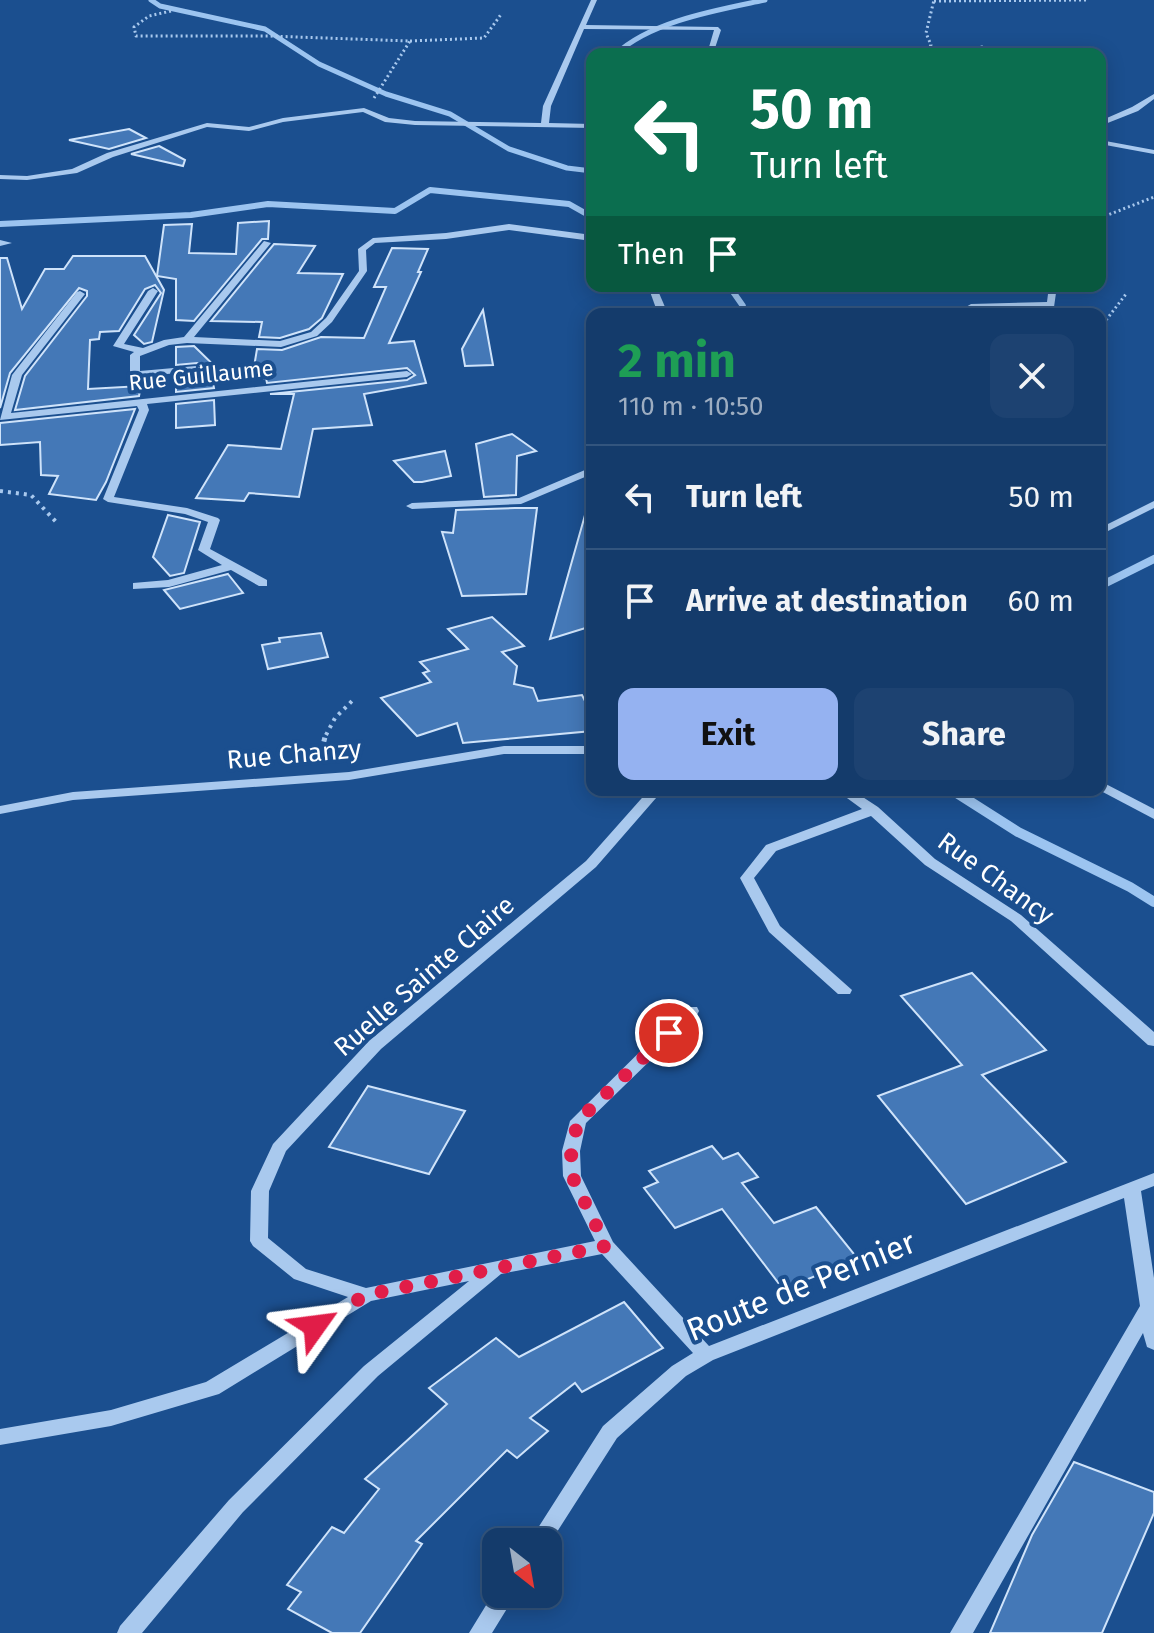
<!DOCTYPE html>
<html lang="en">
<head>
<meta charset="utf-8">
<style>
	:root { --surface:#143b6b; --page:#1d4271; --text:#f1f3f6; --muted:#9dadc1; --line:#33557e; --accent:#95b2f1 }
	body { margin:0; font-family:"Fira Sans",sans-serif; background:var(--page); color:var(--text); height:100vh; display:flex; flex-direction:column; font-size:30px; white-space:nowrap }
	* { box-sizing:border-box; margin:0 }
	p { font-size:26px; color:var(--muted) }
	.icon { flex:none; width:44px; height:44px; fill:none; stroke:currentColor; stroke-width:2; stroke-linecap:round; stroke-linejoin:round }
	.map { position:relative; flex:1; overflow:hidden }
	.panel { position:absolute; left:586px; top:308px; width:520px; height:488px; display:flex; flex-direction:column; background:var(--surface); border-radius:16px; box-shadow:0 4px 20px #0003,0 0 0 2px var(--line) }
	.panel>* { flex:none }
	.banner { position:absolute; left:586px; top:48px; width:520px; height:244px; border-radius:16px; box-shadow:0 4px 20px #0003,0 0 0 2px var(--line); background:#0b6e4f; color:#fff; overflow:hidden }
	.needle { width:52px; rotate:149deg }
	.controls { position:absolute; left:482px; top:1528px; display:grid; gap:16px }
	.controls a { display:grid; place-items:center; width:80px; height:80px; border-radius:16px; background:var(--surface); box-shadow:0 4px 20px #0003,0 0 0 2px var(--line); font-size:40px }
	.pin { position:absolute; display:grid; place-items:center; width:68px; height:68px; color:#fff; margin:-34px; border:4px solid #fff; border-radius:50%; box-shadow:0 2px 8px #0007 }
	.me { position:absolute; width:88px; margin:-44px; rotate:59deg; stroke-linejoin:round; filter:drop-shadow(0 0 6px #0008) }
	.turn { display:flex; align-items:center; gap:28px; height:168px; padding:0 32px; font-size:36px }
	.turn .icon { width:104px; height:104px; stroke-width:2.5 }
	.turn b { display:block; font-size:56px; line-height:68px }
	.then { display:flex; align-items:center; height:76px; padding:0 32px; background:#0003; gap:16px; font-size:30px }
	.round { display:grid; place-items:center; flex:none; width:84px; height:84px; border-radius:16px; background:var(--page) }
	.head { display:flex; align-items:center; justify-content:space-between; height:136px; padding:0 32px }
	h1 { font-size:48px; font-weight:700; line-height:60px; color:#1e9e55 }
	.cta { display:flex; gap:16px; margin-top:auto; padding:16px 32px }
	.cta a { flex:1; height:92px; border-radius:16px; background:var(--accent); color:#111; font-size:32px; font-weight:700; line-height:92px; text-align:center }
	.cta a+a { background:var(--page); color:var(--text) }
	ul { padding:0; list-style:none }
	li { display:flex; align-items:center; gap:24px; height:104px; padding:0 32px; border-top:2px solid var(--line) }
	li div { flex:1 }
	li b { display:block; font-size:30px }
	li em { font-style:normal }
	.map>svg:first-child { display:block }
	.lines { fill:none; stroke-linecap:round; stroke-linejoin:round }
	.stream-far3 { stroke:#9cc4f0; stroke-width:5 }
	.stream-far2 { stroke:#9cc4f0; stroke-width:6 }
	.stream-far1 { stroke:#9cc4f0; stroke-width:8 }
	.stream { stroke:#9cc4f0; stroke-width:10 }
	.building { fill:#4478b7; stroke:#cfe3fa; stroke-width:2 }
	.path-far2 { stroke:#a9c9ee; stroke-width:3; stroke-dasharray:2 3; stroke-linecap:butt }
	.path-far1 { stroke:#a9c9ee; stroke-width:4; stroke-dasharray:3 5; stroke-linecap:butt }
	.path { stroke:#a9c9ee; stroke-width:5; stroke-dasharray:4 6; stroke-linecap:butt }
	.minor { fill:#a9c9ee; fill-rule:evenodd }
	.route { stroke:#e11d48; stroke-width:14; stroke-dasharray:0 25.2 }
	.labels { text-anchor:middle; stroke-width:8; stroke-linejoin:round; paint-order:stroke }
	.far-street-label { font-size:22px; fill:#fff; stroke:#1b4f8f }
	.street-label { font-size:26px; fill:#fff; stroke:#1b4f8f }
	.near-street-label { font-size:32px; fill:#fff; stroke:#1b4f8f }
</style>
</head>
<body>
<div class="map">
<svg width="1154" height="1633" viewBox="0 0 1154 1633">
	<rect width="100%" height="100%" fill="#1b4f8f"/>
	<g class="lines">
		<g class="stream-far3">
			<path d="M151,0L160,6L265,29L319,64L386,94L450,114L509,149L567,168L592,171"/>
			<path d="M616,54C651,21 718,10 765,0"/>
		</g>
		<g class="stream-far2">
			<path d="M0,224L191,215L268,204L395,211L430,190L569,204L592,217"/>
			<path d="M729,286L743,306L736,314"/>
		</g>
		<path class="stream-far1" d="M1100,586L1154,559"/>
		<path class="stream" d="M952,790L1018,832L1130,887L1154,902"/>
	</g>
	<g class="building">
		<path d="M129,129L146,138L109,149L69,140Z"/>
		<path d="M159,146L185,160L183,166L131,154Z"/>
		<path d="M269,221L268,239H262L194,321L176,320V279L157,276L164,225L192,224L189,253L236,254L238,223Z"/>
		<path d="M274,244L315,246L298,273L343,274L322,318L309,329L280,338L259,337L262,322L211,321Z"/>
		<path d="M392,248L428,249L418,272H421L389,343L414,341L426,383L364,394L372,425L313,429L299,497L249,493L244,501L196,498L228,445L281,449L294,394H270L407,380L415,375L407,368L267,383L266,378L252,379L257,349L282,350L321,337L364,338L386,287H374Z"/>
		<path d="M73,256H145L164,290L152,342L144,344L134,335L161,293L155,285L145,289L119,331L100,332L99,339L90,340L88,389L141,386L139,396L15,410L25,376L87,296V291L79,288L10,373L0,408V258H7L22,309L45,269H64Z"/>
		<path d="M483,310L493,365L465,366L462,349Z"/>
		<path d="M194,346L230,381L213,383L214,388L176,392V382H182L176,376L202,371L201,365L197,363L176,365V347Z"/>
		<path d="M214,400L215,425L176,428V404Z"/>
		<path d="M135,409L106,482L96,500L49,494L58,476L41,475L40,442L0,445V423Z"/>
		<path d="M512,434L536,451L517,456L516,495L484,497L476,444Z"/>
		<path d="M445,451L451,476L422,482H414L394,461Z"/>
		<path d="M515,508H537L526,594L462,596L442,532L453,533L456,510Z"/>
		<path d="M168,515L200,522L184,573L170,576L153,557Z"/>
		<path d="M585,515L592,516V626L550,639Z"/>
		<path d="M228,574L243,593L180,609L164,590Z"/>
		<path d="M492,617L524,646L502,652L517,666L514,684L533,688L538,701L582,695L592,715V731L463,743L457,723L417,736L381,698L431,682L423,673L429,671L420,662L468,649L448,629Z"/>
		<path d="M321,633L328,657L268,669L262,645L280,642L279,638Z"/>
		<path d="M972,973L1046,1050L982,1075L1066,1162L966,1204L878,1096L962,1065L901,996Z"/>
		<path d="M368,1086L465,1111L429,1174L329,1147Z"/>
		<path d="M712,1146L723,1159L738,1153L758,1177L742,1183L774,1223L816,1207L858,1259L783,1289L722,1209L675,1228L644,1188L658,1182L649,1171Z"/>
		<path d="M624,1302L663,1348L582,1392L575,1383L530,1418L548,1431L517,1458L507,1450L416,1541L422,1544L360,1633H332L288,1609L301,1592L287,1585L332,1527L344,1533L379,1489L365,1479L447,1404L429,1388L496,1338L519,1357Z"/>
		<path d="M1074,1462L1154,1492V1513L1102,1633H990L1032,1535Z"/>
	</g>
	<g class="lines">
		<g class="path-far2">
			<path d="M934,1L1088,0"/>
			<path d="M171,11L149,16L134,27L136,36H268L410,41L374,98"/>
			<path d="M410,41L484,38L502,13"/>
			<path d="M926,52L982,47L1015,54"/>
			<path d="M908,54L926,52L931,45L926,33L934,0"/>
			<path d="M1100,218L1154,197"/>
			<path d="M1100,328L1126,294"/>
		</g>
		<g class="path-far1">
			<path d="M0,491L31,495L58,524"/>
			<path d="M326,735L335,718L355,698"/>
		</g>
		<path class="path" d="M319,761L326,733"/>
		<g class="minor">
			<path d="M591,0H597L586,25L718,27L721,30L713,54H707L714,30L584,29L551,106L549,123L592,124V128L415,125L385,122L363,112L283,122L249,131L207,127L113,157L77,173L27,180L0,179V175L27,176L72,169L107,153L207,123L249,127L283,118L364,108L389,118L415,121L541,123L543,106Z"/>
			<path d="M1154,94V99L1138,111L1100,126V121L1132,107Z"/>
			<path d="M1100,140L1154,150V154L1100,144Z"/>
			<path d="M509,224L592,235V241L509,230L446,239L375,243L366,250L367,271L332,322L317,336L281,347L187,343L169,345L140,356V371L196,366L199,367V371L135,377L130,374V355L134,352L113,346L148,291L153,288L158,291L124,344L143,348L164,340L184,337L264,241L271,243L194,337L280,341L311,332L326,318L359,271L358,249L373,238L446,233Z"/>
			<path d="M0,240L12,243L0,246Z"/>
			<path d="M648,286H656L668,314H658Z"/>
			<path d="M1049,286H1057L1054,307L976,310V314H966V307L971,304L1047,302Z"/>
			<path d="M80,291L85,294L22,375L11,413L407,371L412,374L407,377L147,404L149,410L114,497L187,508L218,518L220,520L210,549L267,580V586H259L231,570L169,587L133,589V583L168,580L222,565L198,550L208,522L185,514L108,502L103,499L139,410L137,406L0,420L12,375L77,292Z"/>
			<path d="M592,467V474L521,504L412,509L406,506L412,503L519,498Z"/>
			<path d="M1154,501V508L1100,535V528Z"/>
			<path d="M504,746H592V754H504L349,780L73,800L0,814V806L73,792L349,772Z"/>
			<path d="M1100,781L1154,809V819L1099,790Z"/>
			<path d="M649,790H663L596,867L381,1049L286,1151L269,1191L268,1238L306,1269L366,1288L595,1241L563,1176L562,1151L570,1121L685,1007H697L699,1011L697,1015L586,1123L580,1151L581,1176L613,1242L709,1346L1154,1173V1186L1141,1191L1154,1278V1350L1147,1347L1143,1333L973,1633H950L1140,1306L1124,1198L713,1360L686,1376L617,1438L548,1546V1542H529L603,1426L672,1366L693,1353L602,1254L501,1274L378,1376L243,1512L142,1633H117L120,1626L229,1500L364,1366L469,1281L371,1301L219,1394L111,1426L0,1445V1429L111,1410L206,1382L348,1297L294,1279L253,1246L250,1241L251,1191L273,1144L369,1041L586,861Z"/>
			<path d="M836,790H852L878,807L935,859L1021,915L1154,1032V1046L1148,1045L1011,921L925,865L871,816L776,851L754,878L780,926L852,990L850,994H838L769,932L740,878L766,845L862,809Z"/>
			<path d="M496,1589V1594H516L492,1633H469Z"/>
		</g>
	</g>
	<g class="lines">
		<path class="route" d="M315,1326L366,1295L606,1246L572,1176L571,1151L578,1121L669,1033"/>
	</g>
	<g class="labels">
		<g class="far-street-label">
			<text transform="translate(201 375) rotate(-6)" y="8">Rue Guillaume</text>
		</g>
		<g class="street-label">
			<text transform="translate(294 754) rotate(-5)" y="9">Rue Chanzy</text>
			<text transform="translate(996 878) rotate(36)" y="9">Rue Chancy</text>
			<text transform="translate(424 976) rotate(-41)" y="9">Ruelle Sainte Claire</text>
		</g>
		<g class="near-street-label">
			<text transform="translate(801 1286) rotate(-22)" y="11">Route de Pernier</text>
		</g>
	</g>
</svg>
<div class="controls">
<a><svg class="needle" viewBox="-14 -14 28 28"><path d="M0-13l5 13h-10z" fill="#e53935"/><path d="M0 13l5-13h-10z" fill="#9dadc1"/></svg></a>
</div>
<div class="pin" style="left:669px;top:1033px;background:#d93025"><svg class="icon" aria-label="arrive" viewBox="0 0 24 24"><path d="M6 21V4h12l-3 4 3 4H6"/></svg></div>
<svg class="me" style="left:315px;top:1326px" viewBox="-20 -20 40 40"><path d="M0-17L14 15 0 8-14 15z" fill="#e11d48" stroke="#fff" stroke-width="4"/></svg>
<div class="banner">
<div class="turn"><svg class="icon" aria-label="left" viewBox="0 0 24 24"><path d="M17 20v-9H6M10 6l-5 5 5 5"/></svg><div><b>50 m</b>Turn left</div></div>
<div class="then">Then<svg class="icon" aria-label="arrive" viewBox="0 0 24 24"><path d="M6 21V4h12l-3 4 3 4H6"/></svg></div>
</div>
<section class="panel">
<div class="head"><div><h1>2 min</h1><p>110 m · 10:50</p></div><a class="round"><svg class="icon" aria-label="close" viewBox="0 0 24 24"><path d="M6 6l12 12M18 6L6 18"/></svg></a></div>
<ul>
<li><svg class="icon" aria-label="left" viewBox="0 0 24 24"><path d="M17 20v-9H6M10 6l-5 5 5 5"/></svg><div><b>Turn left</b></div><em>50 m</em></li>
<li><svg class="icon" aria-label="arrive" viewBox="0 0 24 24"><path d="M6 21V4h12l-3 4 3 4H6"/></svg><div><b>Arrive at destination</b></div><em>60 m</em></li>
</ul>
<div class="cta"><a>Exit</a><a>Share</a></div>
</section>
</div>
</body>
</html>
